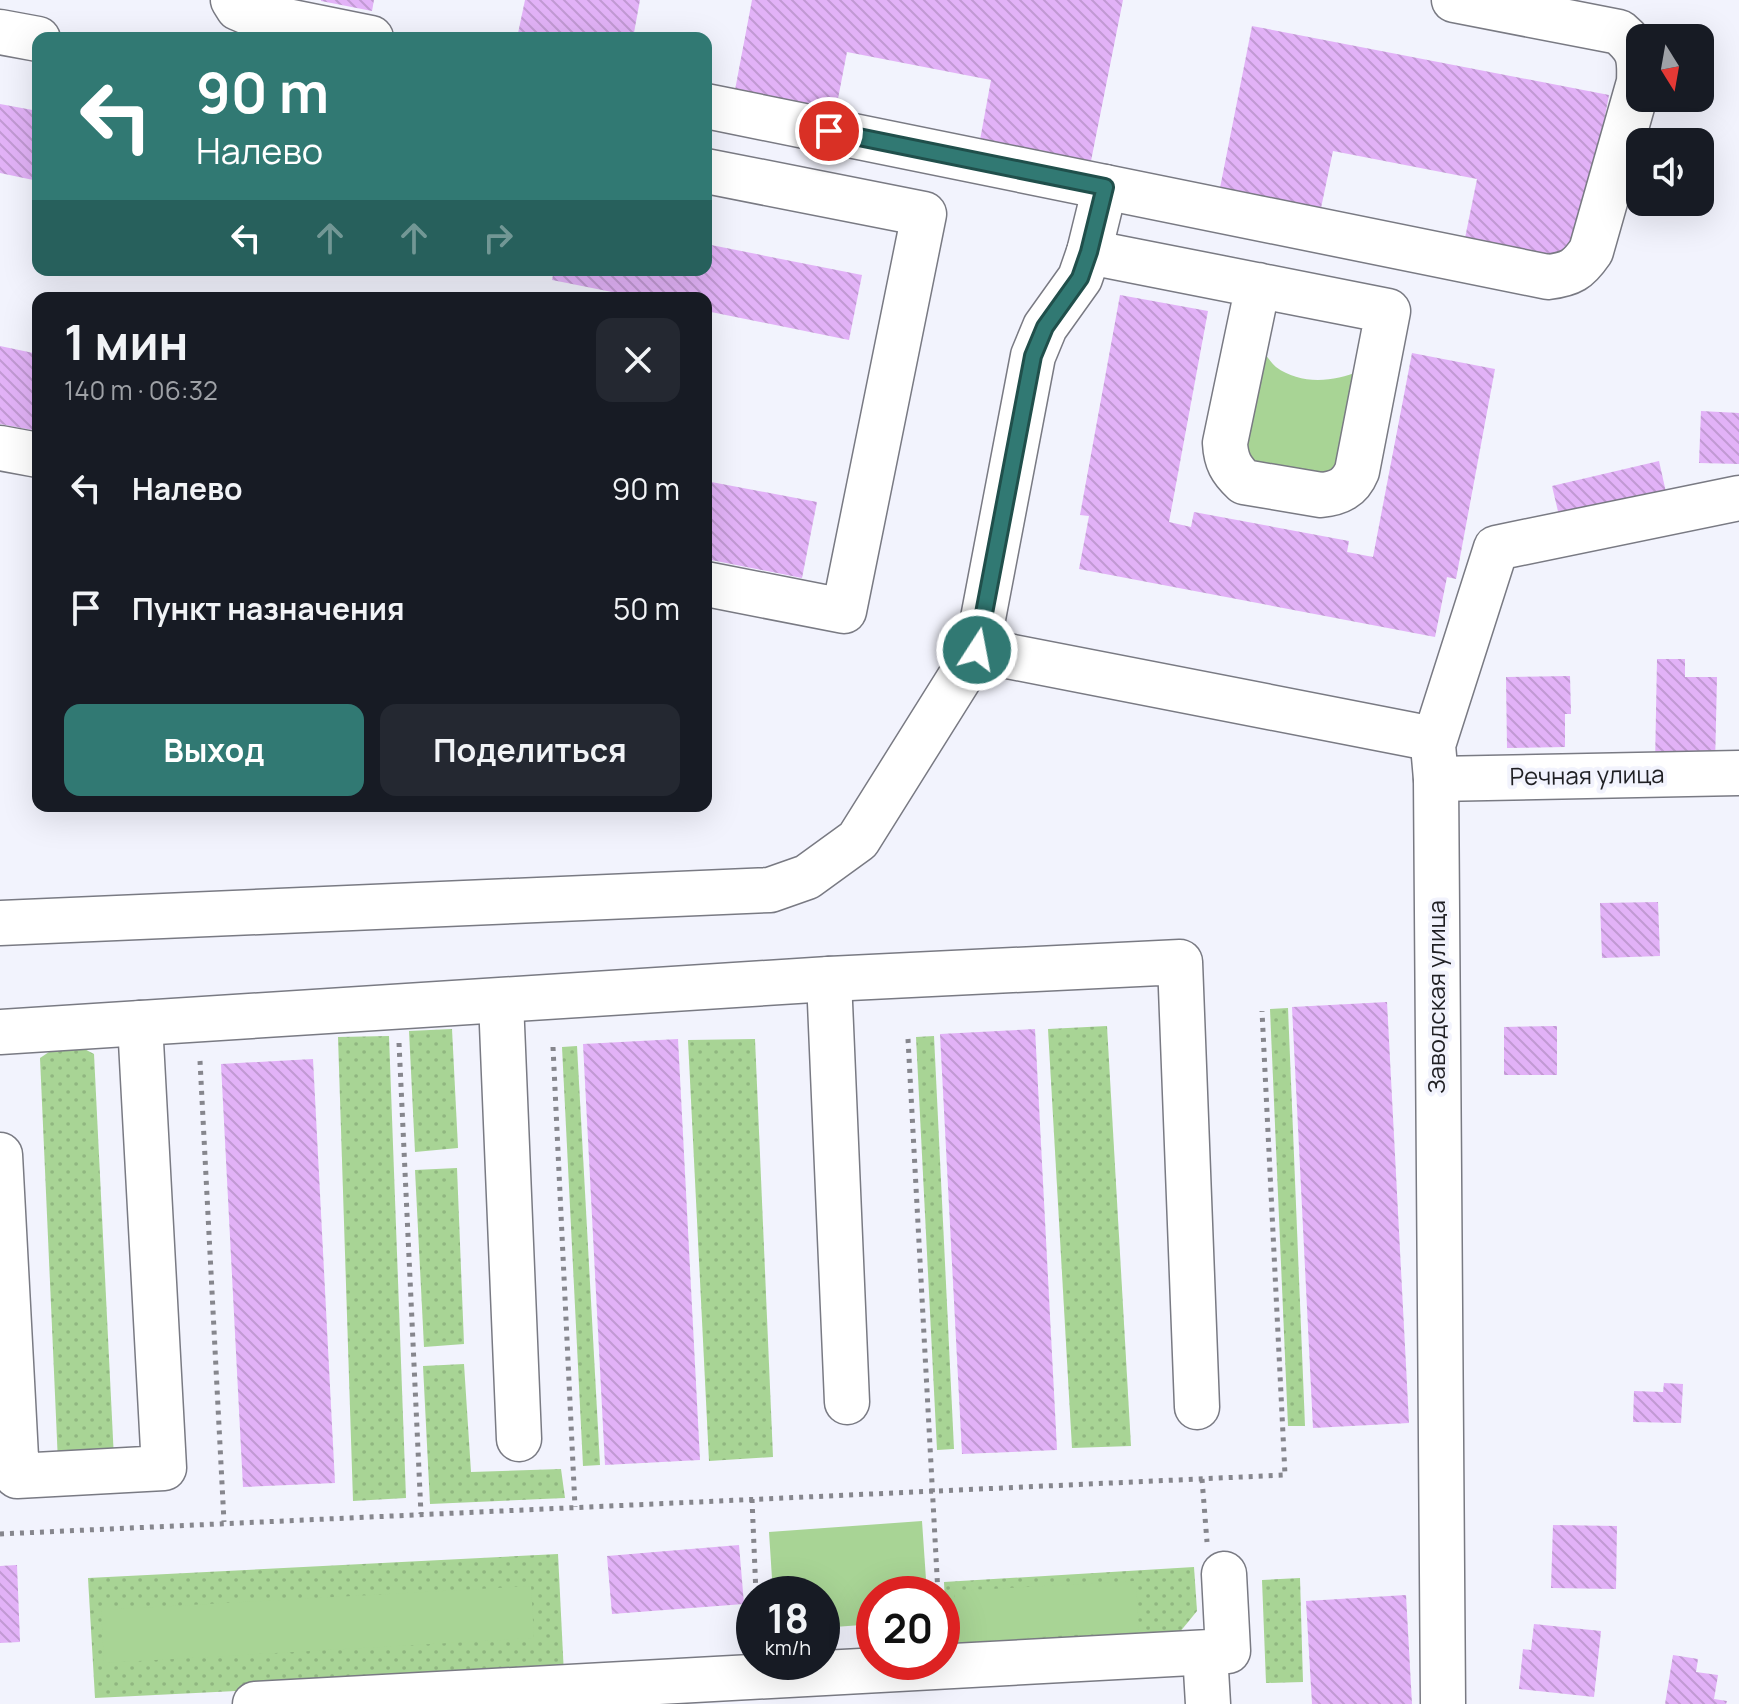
<!DOCTYPE html>
<html lang="ru">
<head>
<meta charset="utf-8">
<style>
	:root { --surface:#171b24; --page:#242831; --text:#f1f3f6; --muted:#9ea1a6; --accent:#317973 }
	body { margin:0; font-family:Manrope,sans-serif; background:var(--page); color:var(--text); height:100vh; display:flex; flex-direction:column; font-size:30px; white-space:nowrap }
	* { box-sizing:border-box; margin:0 }
	p { font-size:26px; color:var(--muted) }
	.icon { flex:none; width:44px; height:44px; fill:none; stroke:currentColor; stroke-width:2; stroke-linecap:round; stroke-linejoin:round }
	.map { position:relative; flex:1; overflow:hidden }
	.details { position:absolute; left:32px; top:292px; width:680px; height:520px; display:flex; flex-direction:column; background:var(--surface); border-radius:16px; box-shadow:0 8px 32px #0002 }
	.details>* { flex:none }
	.hud { position:absolute; left:32px; top:32px; width:680px; height:244px; border-radius:16px; box-shadow:0 8px 32px #0002; background:#317973; color:#fff; overflow:hidden }
	.needle { width:52px; rotate:169deg }
	.buttons { position:absolute; left:1626px; top:24px; display:grid; gap:16px }
	.buttons a { display:grid; place-items:center; width:88px; height:88px; border-radius:16px; background:var(--surface); box-shadow:0 8px 32px #0002; font-size:40px }
	.speed { position:absolute; left:736px; top:1576px; display:flex; gap:16px; font-size:40px; font-weight:700; text-align:center }
	.speed>* { display:grid; place-content:center; width:104px; height:104px; border-radius:50%; background:var(--surface); box-shadow:0 8px 32px #0002; line-height:1 }
	.speed small { font-size:20px; font-weight:400 }
	.speed .limit { border:12px solid #d22; background:#fff; color:#111 }
	.pin { position:absolute; display:grid; place-items:center; width:68px; height:68px; color:#fff; margin:-34px; border:4px solid #fff; border-radius:50%; box-shadow:0 2px 8px #0007 }
	.me { position:absolute; width:88px; margin:-44px; rotate:11deg; stroke-linejoin:round; filter:drop-shadow(0 0 6px #0008) }
	.turn { display:flex; align-items:center; gap:28px; height:168px; padding:0 32px; font-size:36px }
	.turn .icon { width:104px; height:104px; stroke-width:2.5 }
	.turn b { display:block; font-size:56px; line-height:68px }
	.lanes { display:flex; align-items:center; height:76px; padding:0 32px; background:#0003; justify-content:center; gap:40px; direction:ltr }
	.lanes .off { opacity:.35 }
	.round { display:grid; place-items:center; flex:none; width:84px; height:84px; border-radius:16px; background:var(--page) }
	.summary { display:flex; align-items:center; justify-content:space-between; height:136px; padding:0 32px }
	h1 { font-size:48px; font-weight:700; line-height:60px }
	.primary-button { display:flex; gap:16px; margin-top:auto; padding:16px 32px }
	.primary-button a { flex:1; height:92px; border-radius:16px; background:var(--accent); color:#fff; font-size:32px; font-weight:700; line-height:92px; text-align:center }
	.primary-button a+a { background:var(--page); color:var(--text) }
	ul { padding:0; list-style:none }
	li { display:flex; align-items:center; gap:24px; height:120px; padding:0 32px }
	li div { flex:1 }
	li b { display:block; font-size:30px }
	li em { font-style:normal }
	.map>svg:first-child { display:block }
	.grass { fill:url(#grass-dots) }
	.park { fill:#a8d495 }
	.building { fill:url(#building-back-hatch) }
	.lines { fill:none; stroke-linecap:round; stroke-linejoin:round }
	.minor-casing { stroke:#797a83; stroke-width:47 }
	.path { stroke:#86868d; stroke-width:5; stroke-dasharray:4 6; stroke-linecap:butt }
	.minor { stroke:#fff; stroke-width:44 }
	.route-casing { stroke:#204f4b; stroke-width:20 }
	.route { stroke:#317973; stroke-width:14 }
	.labels { text-anchor:middle; stroke-width:8; stroke-linejoin:round; paint-order:stroke }
	.street-label { font-size:24px; fill:#1f1f23; stroke:#f2f3fd }
</style>
</head>
<body>
<div class="map">
<svg width="1739" height="1704" viewBox="0 0 1739 1704">
	<defs>
		<pattern id="grass-dots" width="8" height="8" patternUnits="userSpaceOnUse" patternTransform="scale(2)"><rect width="8" height="8" fill="#a8d495"/><path d="M2 2h.1M6 6h.1" fill="none" stroke="#90b680" stroke-width="1.8" stroke-linecap="round"/></pattern>
		<pattern id="building-back-hatch" width="6" height="6" patternUnits="userSpaceOnUse" patternTransform="scale(2)"><rect width="6" height="6" fill="#e2b2f7"/><path d="M-1 5l2 2M0 0l6 6M5-1l2 2" fill="none" stroke="#c199d3"/></pattern>
	</defs>
	<rect width="100%" height="100%" fill="#f2f3fd"/>
	<g class="grass">
		<path d="M1288,1008L1305,1426H1288L1270,1009Z"/>
		<path d="M1107,1026L1131,1446L1072,1448L1048,1029Z"/>
		<path d="M452,1029L458,1148L415,1152L409,1031Z"/>
		<path d="M389,1036L406,1498L353,1501L338,1037Z"/>
		<path d="M934,1036L954,1449L937,1450L916,1037Z"/>
		<path d="M755,1039L773,1457L709,1461L688,1040Z"/>
		<path d="M67,1040L94,1054L114,1459L58,1462L40,1058Z"/>
		<path d="M577,1046L600,1465L583,1466L562,1047Z"/>
		<path d="M457,1168L464,1344L424,1347L415,1170Z"/>
		<path d="M464,1364L471,1472L561,1469L565,1498L430,1504L423,1366Z"/>
		<path d="M558,1554L564,1675L95,1698L88,1578Z"/>
		<path d="M1194,1567L1197,1611L1175,1638L947,1653L944,1582Z"/>
		<path d="M1300,1578L1303,1682L1266,1683L1262,1580Z"/>
	</g>
	<g class="park">
		<path d="M1263,351C1267,356 1271,363 1276,367C1300,385 1334,382 1359,371L1344,476L1239,463Z"/>
		<path d="M922,1521L927,1594H874V1624L822,1628V1594H773L769,1532Z"/>
		<path d="M1136,1581L1139,1631L957,1642L954,1591Z"/>
		<path d="M531,1586L534,1638L104,1663L101,1610Z"/>
	</g>
	<g class="building">
		<path d="M321,0H374L372,11L321,1Z"/>
		<path d="M525,0H640L633,38H517Z"/>
		<path d="M752,0H1123L1091,161L980,140L991,80L847,52L836,109L735,90Z"/>
		<path d="M1252,26L1609,95L1577,260L1465,238L1477,179L1333,151L1321,208L1220,188Z"/>
		<path d="M0,104L38,111V181L0,173Z"/>
		<path d="M706,244L862,275L849,340L706,311V298H642L552,280L554,270H706Z"/>
		<path d="M1120,295L1208,311L1169,522L1191,527L1194,512L1349,541L1347,552L1373,557L1412,353L1495,369L1456,579L1447,577L1435,637L1079,569L1089,516L1080,515Z"/>
		<path d="M0,346L38,354V431L0,424Z"/>
		<path d="M1701,411L1739,413V464L1699,463Z"/>
		<path d="M1659,461L1668,501L1561,524L1552,486Z"/>
		<path d="M706,481L817,502L802,578L706,559Z"/>
		<path d="M1657,659H1685V677H1717L1715,766L1655,765Z"/>
		<path d="M1570,676L1571,714H1565V747L1507,748L1506,677Z"/>
		<path d="M1658,902L1660,956L1602,958L1600,903Z"/>
		<path d="M1387,1002L1409,1423L1313,1428L1292,1007Z"/>
		<path d="M1557,1026V1075H1504V1027Z"/>
		<path d="M1035,1029L1057,1450L962,1454L940,1034Z"/>
		<path d="M678,1039L700,1460L605,1465L583,1044Z"/>
		<path d="M313,1059L335,1483L243,1487L221,1064Z"/>
		<path d="M1664,1383L1683,1384L1681,1423L1633,1422L1634,1391L1663,1392Z"/>
		<path d="M1553,1525L1617,1526L1616,1589L1551,1588Z"/>
		<path d="M739,1545L744,1604L612,1614L607,1556Z"/>
		<path d="M17,1565L20,1642L0,1643V1566Z"/>
		<path d="M1406,1595L1412,1704H1312L1306,1601Z"/>
		<path d="M1534,1624L1601,1631L1594,1697L1519,1689L1523,1649L1531,1650Z"/>
		<path d="M1673,1655L1698,1659L1696,1672L1718,1675L1714,1699L1727,1701L1726,1704H1665Z"/>
	</g>
	<g class="lines">
		<g class="minor-casing">
			<g id="minor">
				<path d="M233,0L238,8L252,14L371,38"/>
				<path d="M0,32L38,39"/>
				<path d="M706,106L1548,277C1571,274 1578,270 1591,251L1639,82C1640,56 1639,49 1619,32L1454,0"/>
				<path d="M706,171L924,214L844,611L706,584"/>
				<path d="M1089,252L1388,311L1357,471C1350,488 1339,493 1321,495L1244,482C1231,470 1226,461 1225,443L1258,285"/>
				<path d="M0,448L38,455"/>
				<path d="M977,650L1418,736"/>
				<path d="M1436,779L1739,773"/>
				<path d="M0,923L770,890L807,877L858,840L977,650L1033,356L1045,327L1080,278L1089,252L1105,187"/>
				<path d="M829,979L847,1402"/>
				<path d="M501,1001L519,1439"/>
				<path d="M0,1032L829,979L1180,962L1197,1407"/>
				<path d="M0,1155L17,1476L164,1468L140,1023"/>
				<path d="M1205,1653L1208,1704"/>
				<path d="M255,1704L1228,1651L1224,1574"/>
				<path d="M1443,1704L1436,779L1433,745L1496,548L1739,498"/>
			</g>
		</g>
		<g class="path">
			<path d="M908,1039L938,1594"/>
			<path d="M399,1043L421,1514"/>
			<path d="M553,1047L575,1507"/>
			<path d="M200,1061L224,1522"/>
			<path d="M1202,1479L1207,1542"/>
			<path d="M752,1499L756,1594"/>
			<path d="M0,1534L1285,1475L1262,1011"/>
		</g>
		<use href="#minor" class="minor"/>
	</g>
	<g class="lines">
		<g class="route-casing">
			<path id="route" d="M829,131L1105,187L1089,252L1080,278L1045,327L1033,356L977,650"/>
		</g>
		<use href="#route" class="route"/>
	</g>
	<g class="labels">
		<g class="street-label">
			<text transform="translate(1587 776) rotate(-1)" y="8">Речная улица</text>
			<text transform="translate(1437 997) rotate(-90)" y="8">Заводская улица</text>
		</g>
	</g>
</svg>
<div class="buttons">
<a><svg class="needle" viewBox="-14 -14 28 28"><path d="M0-13l5 13h-10z" fill="#e53935"/><path d="M0 13l5-13h-10z" fill="#9ea1a6"/></svg></a>
<a><svg class="icon" aria-label="sound" viewBox="0 0 24 24"><path d="M4 9h4l5-4v14l-5-4H4zM17 9q2 3 0 6"/></svg></a>
</div>
<div class="speed"><div>18<small>km/h</small></div><div class="limit">20</div></div>
<div class="pin" style="left:829px;top:131px;background:#d93025"><svg class="icon" aria-label="arrive" viewBox="0 0 24 24"><path d="M6 21V4h12l-3 4 3 4H6"/></svg></div>
<svg class="me" style="left:977px;top:650px" viewBox="-20 -20 40 40"><circle r="17" fill="#317973" stroke="#fff" stroke-width="3"/><path d="M0-11L8 9 0 5-8 9z" fill="#fff"/></svg>
<div class="hud">
<div class="turn"><svg class="icon" aria-label="left" viewBox="0 0 24 24"><path d="M17 20v-9H6M10 6l-5 5 5 5"/></svg><div><b>90 m</b>Налево</div></div>
<div class="lanes"><svg class="icon" aria-label="left" viewBox="0 0 24 24"><path d="M17 20v-9H6M10 6l-5 5 5 5"/></svg><svg class="icon off" aria-label="ahead" viewBox="0 0 24 24"><path d="M12 20V5M6 11l6-6 6 6"/></svg><svg class="icon off" aria-label="ahead" viewBox="0 0 24 24"><path d="M12 20V5M6 11l6-6 6 6"/></svg><svg class="icon off" aria-label="right" viewBox="0 0 24 24"><path d="M7 20v-9h11M14 6l5 5-5 5"/></svg></div>
</div>
<section class="details">
<div class="summary"><div><h1>1 мин</h1><p>140 m · 06:32</p></div><a class="round"><svg class="icon" aria-label="close" viewBox="0 0 24 24"><path d="M6 6l12 12M18 6L6 18"/></svg></a></div>
<ul>
<li><svg class="icon" aria-label="left" viewBox="0 0 24 24"><path d="M17 20v-9H6M10 6l-5 5 5 5"/></svg><div><b>Налево</b></div><em>90 m</em></li>
<li><svg class="icon" aria-label="arrive" viewBox="0 0 24 24"><path d="M6 21V4h12l-3 4 3 4H6"/></svg><div><b>Пункт назначения</b></div><em>50 m</em></li>
</ul>
<div class="primary-button"><a>Выход</a><a>Поделиться</a></div>
</section>
</div>
</body>
</html>
